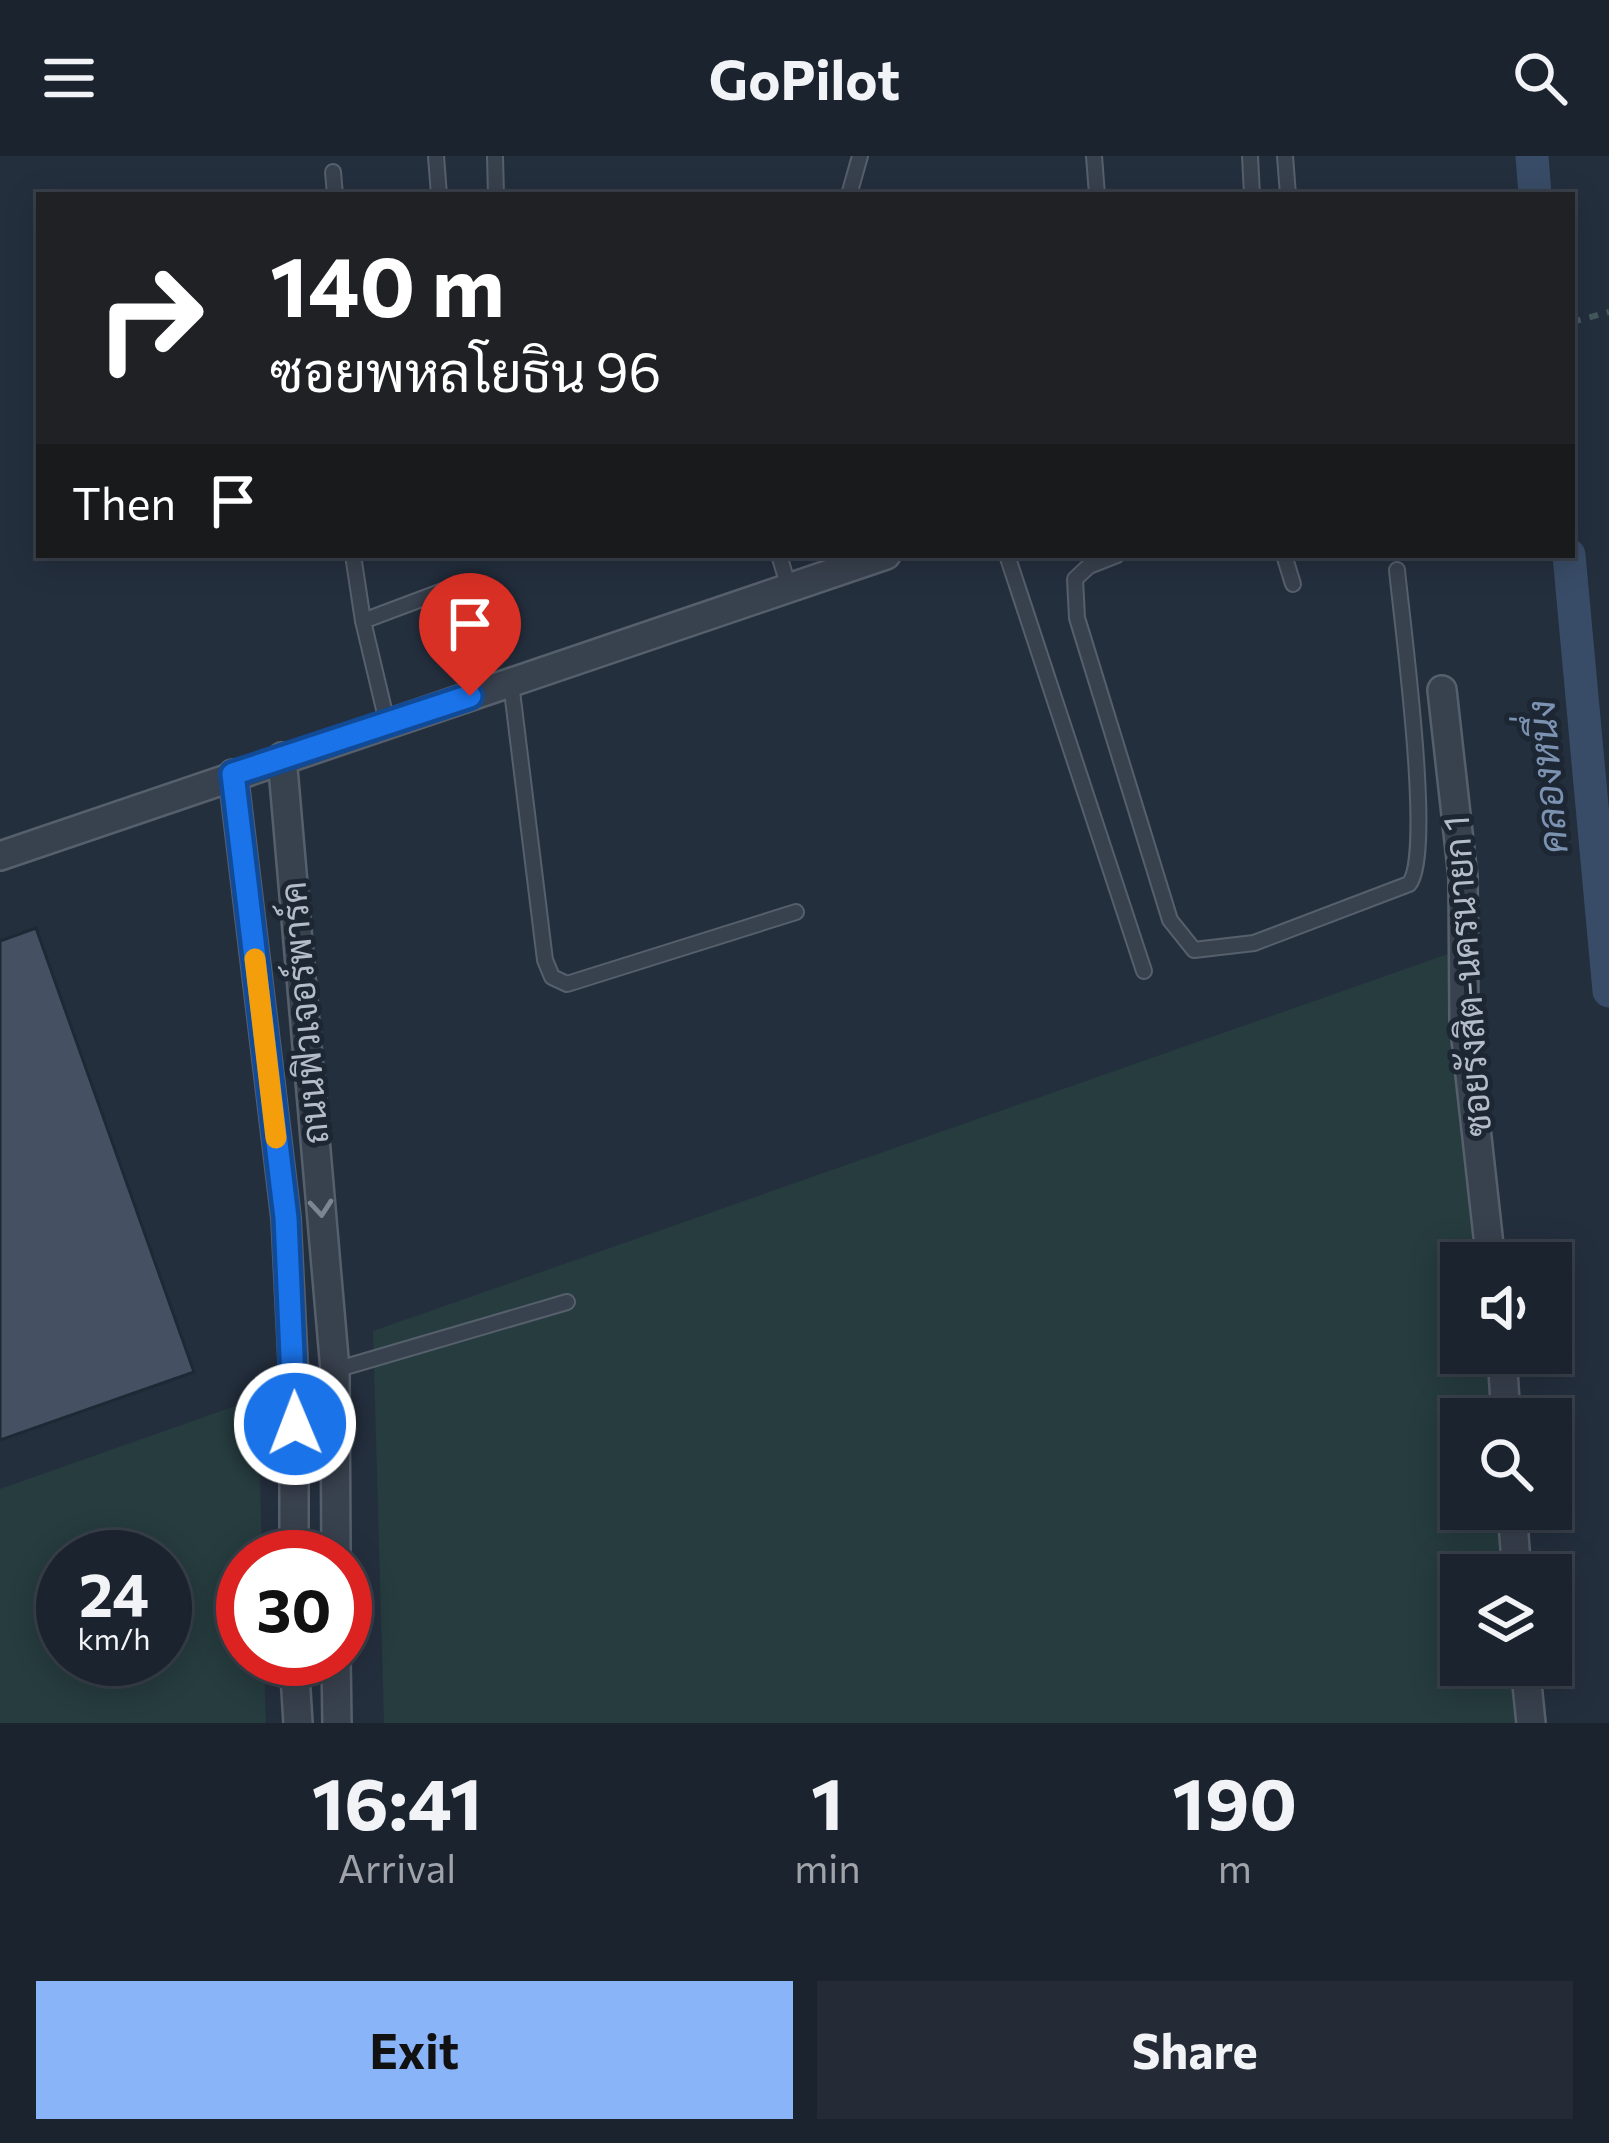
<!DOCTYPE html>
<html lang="en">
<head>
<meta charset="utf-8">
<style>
	:root { --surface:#1b232e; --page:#242b36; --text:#f1f3f6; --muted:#a0a4aa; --line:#39404a; --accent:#8ab4f8 }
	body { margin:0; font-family:Commissioner,Sarabun,sans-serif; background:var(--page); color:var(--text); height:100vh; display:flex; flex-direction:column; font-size:45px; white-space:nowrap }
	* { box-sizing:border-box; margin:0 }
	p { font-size:39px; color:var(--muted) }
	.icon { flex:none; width:66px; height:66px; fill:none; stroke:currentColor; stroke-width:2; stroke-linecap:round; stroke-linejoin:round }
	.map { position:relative; height:1567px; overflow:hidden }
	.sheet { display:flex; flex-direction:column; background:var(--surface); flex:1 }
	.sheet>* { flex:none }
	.hud { position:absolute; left:36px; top:36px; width:1539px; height:366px; border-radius:0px; box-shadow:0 6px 30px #0003,0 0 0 3px var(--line); background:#202124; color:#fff; overflow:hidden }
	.tools { position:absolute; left:1440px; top:1086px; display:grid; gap:24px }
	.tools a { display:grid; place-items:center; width:132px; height:132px; border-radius:0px; background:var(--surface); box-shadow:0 6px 30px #0003,0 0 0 3px var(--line); font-size:60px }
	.speed { position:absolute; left:36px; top:1374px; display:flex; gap:24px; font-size:60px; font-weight:700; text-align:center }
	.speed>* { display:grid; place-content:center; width:156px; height:156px; border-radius:50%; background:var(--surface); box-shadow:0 6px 30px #0003,0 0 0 3px var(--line); line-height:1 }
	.speed small { font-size:30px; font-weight:400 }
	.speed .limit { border:18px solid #d22; background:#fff; color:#111 }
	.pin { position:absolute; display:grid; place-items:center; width:102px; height:102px; color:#fff; margin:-123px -51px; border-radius:50% 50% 50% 0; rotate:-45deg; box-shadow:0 0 12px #0007 }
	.pin .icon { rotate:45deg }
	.me { position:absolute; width:132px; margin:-66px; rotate:359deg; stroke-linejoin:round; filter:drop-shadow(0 0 9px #0008) }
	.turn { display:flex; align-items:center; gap:42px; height:252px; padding:0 36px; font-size:54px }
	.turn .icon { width:156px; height:156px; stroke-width:2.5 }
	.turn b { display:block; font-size:84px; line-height:102px }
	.then { display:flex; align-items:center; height:114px; padding:0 36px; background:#0003; gap:24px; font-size:45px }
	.eta { display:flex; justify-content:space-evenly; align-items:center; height:204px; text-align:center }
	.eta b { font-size:72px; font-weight:700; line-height:84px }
	.primary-button { display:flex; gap:24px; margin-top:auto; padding:24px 36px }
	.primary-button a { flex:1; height:138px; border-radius:0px; background:var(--accent); color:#111; font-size:48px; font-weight:700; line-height:138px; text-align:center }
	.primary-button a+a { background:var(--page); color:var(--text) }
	header { display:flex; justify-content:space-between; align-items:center; height:156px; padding:0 36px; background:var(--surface); font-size:54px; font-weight:700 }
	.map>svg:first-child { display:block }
	.green { fill:#263c3f; fill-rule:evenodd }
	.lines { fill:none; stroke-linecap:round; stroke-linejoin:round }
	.canal { stroke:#394c67; stroke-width:33 }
	.building { fill:#455162; stroke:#1f2835; stroke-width:3 }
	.service-casing { stroke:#565f6c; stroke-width:18 }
	.minor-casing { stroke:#565f6c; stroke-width:32 }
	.path { stroke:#44595c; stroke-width:6; stroke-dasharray:9 9; stroke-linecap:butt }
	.service { stroke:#38414e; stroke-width:14 }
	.minor { stroke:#38414e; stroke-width:27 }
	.oneway { stroke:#7c8592 }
	.route-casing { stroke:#114b97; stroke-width:30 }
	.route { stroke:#1a73e8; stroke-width:21 }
	.slow { stroke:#f59e0b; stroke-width:21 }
	.labels { text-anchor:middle; stroke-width:10; stroke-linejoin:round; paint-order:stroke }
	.street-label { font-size:36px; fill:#b4bcc9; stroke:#1d2633 }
	.water-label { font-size:39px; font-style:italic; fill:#7c92b1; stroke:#1d2633 }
</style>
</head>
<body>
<header><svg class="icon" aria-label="menu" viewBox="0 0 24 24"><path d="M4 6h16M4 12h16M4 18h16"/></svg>GoPilot<svg class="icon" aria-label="search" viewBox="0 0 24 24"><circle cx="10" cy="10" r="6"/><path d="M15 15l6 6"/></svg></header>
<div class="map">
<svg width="1609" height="1567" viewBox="0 0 1609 1567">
	<rect width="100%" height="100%" fill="#242f3e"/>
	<g class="green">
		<path d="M1451,797L1479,1107H1461V1197H1487L1493,1263H1461V1353H1501L1507,1419H1461V1509H1515L1520,1567H384L373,1175Z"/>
		<path d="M258,1242L262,1401H243V1503H264L266,1567H0V1333ZM63,1401H165V1503H63Z"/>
	</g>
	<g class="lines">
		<g class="canal">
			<path d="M1532,0L1535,39"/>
			<path d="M1569,399L1609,835"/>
		</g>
	</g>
	<path class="building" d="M36,772L194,1216L0,1284V785Z"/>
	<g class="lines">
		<g class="service-casing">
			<g id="service">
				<path d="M436,0L439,39"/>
				<path d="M495,0L496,39"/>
				<path d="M1094,0L1097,39"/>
				<path d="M1250,0L1252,39"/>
				<path d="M1285,0L1288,39"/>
				<path d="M333,16L335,39"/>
				<path d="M849,39L860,0"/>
				<path d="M353,399L363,465"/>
				<path d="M779,399L789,432"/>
				<path d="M1007,399L1144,815"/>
				<path d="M1117,399L1089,410L1075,423L1077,462L1170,764L1194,794L1254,787L1409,728C1434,699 1402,466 1397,414"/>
				<path d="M1284,399L1293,428"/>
				<path d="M511,527L545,804L552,821L567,828L796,756"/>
				<path d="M387,566L363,465L456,430"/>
				<path d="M335,1214L567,1146"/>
			</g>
		</g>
		<g class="minor-casing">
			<g id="minor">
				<path d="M1442,534L1463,721L1464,865L1491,1107"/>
				<path d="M282,601L335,1214L336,1401"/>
				<path d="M233,618L286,1062L294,1224V1401"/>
				<path d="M0,700L886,399"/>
				<path d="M1502,1197L1506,1263"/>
				<path d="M1512,1353L1517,1419"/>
				<path d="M294,1503L298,1567"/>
				<path d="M336,1503L337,1567"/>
				<path d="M1525,1509L1531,1567"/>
			</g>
		</g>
		<path class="path" d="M1572,166L1609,156"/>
		<use href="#service" class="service"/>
		<use href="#minor" class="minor"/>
	</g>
	<defs><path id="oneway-chevron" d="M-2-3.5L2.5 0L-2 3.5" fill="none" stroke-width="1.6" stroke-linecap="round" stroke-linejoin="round" transform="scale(3)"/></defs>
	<use class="oneway" href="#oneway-chevron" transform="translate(321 1052) rotate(85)"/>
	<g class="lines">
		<g class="route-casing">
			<path id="route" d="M295,1268L286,1062L233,618L470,540"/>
		</g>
		<use href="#route" class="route"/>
		<path class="slow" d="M255,803L276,982"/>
	</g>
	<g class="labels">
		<g class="street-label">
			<text transform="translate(1467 820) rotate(-94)" y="13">ซอยรังสิต-นครนายก 1</text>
			<text transform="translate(304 857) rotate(-95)" y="13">ถนนฟิวเจอร์พาร์ค</text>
		</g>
		<g class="water-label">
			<text transform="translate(1547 621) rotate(-95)" y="14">คลองหนึ่ง</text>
		</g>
	</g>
</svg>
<div class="tools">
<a><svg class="icon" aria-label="sound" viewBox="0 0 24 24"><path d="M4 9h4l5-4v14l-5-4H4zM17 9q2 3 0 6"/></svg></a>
<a><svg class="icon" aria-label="search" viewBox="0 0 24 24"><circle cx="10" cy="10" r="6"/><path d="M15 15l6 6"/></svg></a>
<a><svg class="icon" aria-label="layers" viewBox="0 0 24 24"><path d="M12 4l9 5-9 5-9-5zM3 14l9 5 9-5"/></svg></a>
</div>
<div class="speed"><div>24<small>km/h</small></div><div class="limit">30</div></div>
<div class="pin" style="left:470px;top:540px;background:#d93025"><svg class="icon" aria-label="arrive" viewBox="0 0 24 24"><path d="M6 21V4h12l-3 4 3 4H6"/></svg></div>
<svg class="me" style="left:295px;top:1268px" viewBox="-20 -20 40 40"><circle r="17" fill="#1a73e8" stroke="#fff" stroke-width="3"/><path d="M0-11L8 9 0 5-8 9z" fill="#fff"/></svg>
<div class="hud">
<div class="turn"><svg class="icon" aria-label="right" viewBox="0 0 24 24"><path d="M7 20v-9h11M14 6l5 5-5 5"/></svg><div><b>140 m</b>ซอยพหลโยธิน 96</div></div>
<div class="then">Then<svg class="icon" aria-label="arrive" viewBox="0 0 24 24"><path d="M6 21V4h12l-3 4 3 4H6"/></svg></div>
</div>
</div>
<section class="sheet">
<div class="eta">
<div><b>16:41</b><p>Arrival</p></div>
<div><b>1</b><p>min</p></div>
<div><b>190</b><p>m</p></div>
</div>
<div class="primary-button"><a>Exit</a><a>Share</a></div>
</section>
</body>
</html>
